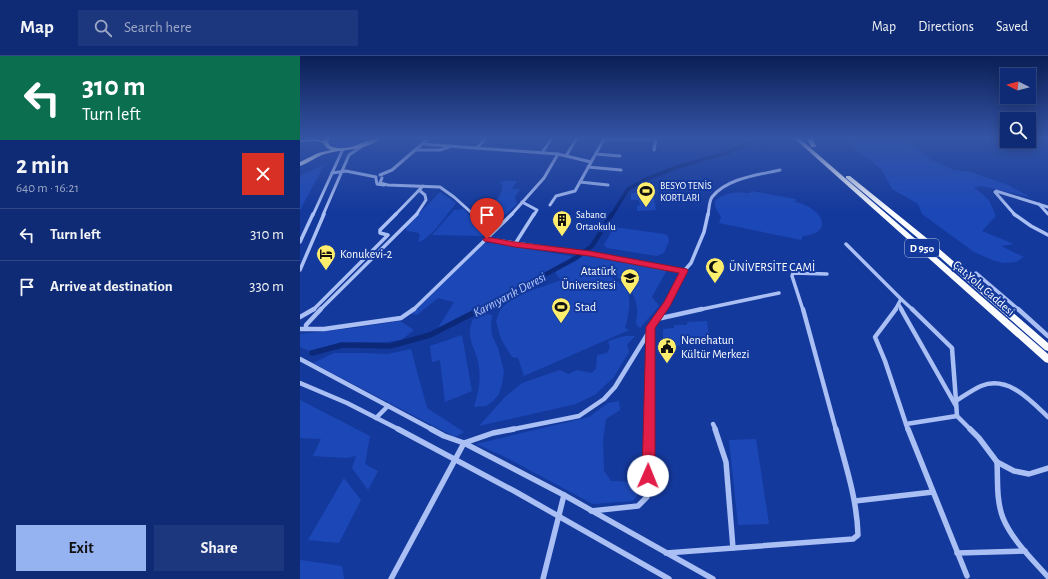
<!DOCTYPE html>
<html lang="en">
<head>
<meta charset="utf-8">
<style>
	:root { --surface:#0f2b76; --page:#1d377e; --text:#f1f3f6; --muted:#9ba7c5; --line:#2f4788; --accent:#95b2f1 }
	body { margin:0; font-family:"Alegreya Sans",sans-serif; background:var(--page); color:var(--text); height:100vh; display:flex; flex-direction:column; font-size:15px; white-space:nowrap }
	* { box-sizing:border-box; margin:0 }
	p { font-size:13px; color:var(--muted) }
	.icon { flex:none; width:22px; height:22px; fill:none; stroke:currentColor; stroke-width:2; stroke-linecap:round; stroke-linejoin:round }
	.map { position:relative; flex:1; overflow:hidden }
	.side { display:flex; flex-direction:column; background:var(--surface); width:300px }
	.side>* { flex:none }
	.banner { background:#0b6e4f; color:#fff; overflow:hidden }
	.needle { width:26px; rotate:276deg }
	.fabs { position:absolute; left:700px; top:12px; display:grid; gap:8px }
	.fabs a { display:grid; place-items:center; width:36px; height:36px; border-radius:0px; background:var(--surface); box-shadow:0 2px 10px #0003,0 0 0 1px var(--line); font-size:20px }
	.pin { position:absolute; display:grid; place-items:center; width:34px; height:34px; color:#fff; margin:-41px -17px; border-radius:50% 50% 50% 0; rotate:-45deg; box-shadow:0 0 4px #0007 }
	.pin .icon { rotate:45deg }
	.me { position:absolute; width:44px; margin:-22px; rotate:1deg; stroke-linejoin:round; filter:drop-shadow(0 0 3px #0008) }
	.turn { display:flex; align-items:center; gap:14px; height:84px; padding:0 16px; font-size:18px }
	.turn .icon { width:52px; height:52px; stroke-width:2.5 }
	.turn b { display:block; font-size:28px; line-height:34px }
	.round { display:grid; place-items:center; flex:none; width:42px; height:42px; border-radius:0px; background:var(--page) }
	.headline { display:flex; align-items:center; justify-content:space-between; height:68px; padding:0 16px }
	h1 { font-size:24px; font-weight:600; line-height:30px }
	.action { display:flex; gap:8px; margin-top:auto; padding:8px 16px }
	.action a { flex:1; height:46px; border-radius:0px; background:var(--accent); color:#111; font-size:16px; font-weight:600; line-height:46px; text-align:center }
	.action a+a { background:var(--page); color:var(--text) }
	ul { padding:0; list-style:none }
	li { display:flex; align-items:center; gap:12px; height:52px; padding:0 16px; border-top:1px solid var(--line) }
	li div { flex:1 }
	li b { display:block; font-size:15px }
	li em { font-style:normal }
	header { display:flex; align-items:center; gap:24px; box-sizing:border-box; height:56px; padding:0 20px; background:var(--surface); border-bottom:1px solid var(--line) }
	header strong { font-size:19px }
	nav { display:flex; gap:22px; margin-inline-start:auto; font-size:14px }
	.search { width:280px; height:36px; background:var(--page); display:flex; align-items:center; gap:10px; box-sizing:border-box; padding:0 14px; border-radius:0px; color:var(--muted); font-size:15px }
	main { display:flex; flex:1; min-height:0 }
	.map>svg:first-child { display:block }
	.green { fill:#1c48b7 }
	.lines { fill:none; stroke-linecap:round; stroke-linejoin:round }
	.canal-far2 { stroke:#0c2979; stroke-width:3.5 }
	.canal-far1 { stroke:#0c2979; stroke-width:4.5 }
	.canal { stroke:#0c2979; stroke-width:5.5 }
	.minor-far3 { stroke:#aabff3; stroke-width:3 }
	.minor-far2 { stroke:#aabff3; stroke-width:3.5 }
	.minor-far1 { stroke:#aabff3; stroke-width:4.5 }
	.minor { stroke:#aabff3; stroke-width:5.5 }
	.primary { fill:#f6f8ff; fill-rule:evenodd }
	.trunk { fill:#fafcff; fill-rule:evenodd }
	.route { fill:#e11d48; stroke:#92132f }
	.labels { text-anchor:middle; stroke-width:4; stroke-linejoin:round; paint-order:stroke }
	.far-poi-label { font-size:10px; fill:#fff; stroke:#14399d; text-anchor:start }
	.shield { fill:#14399d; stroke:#b8c4e2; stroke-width:1 }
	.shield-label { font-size:11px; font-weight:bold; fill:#fff }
	.poi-label { font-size:12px; fill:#fff; stroke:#14399d; text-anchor:start }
	.street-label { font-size:12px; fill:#fff; stroke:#14399d }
	.water-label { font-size:13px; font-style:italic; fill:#b7cafa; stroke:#14399d }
</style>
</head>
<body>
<header>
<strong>Map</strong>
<div class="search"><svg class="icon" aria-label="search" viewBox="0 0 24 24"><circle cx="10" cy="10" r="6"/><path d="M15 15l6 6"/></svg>Search here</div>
<nav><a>Map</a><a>Directions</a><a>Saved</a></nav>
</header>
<main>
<section class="side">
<div class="banner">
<div class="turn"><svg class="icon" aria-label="left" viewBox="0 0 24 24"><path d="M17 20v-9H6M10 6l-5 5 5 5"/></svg><div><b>310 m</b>Turn left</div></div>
</div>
<div class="headline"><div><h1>2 min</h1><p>640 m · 16:21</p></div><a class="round" style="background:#d93025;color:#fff"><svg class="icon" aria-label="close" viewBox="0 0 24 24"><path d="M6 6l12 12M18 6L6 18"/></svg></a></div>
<ul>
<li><svg class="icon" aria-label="left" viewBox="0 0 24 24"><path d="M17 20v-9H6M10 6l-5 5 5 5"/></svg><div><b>Turn left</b></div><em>310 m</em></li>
<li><svg class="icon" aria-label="arrive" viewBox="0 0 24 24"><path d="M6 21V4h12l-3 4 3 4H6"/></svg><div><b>Arrive at destination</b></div><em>330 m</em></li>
</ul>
<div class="action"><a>Exit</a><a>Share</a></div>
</section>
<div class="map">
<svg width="748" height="523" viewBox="0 0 748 523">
	<rect width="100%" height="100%" fill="#14399d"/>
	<g class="green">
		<path d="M31,82H74C62,90 44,94 31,88L30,86Z"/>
		<path d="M555,82H603L630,103L654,114L671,116L708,129L730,141L682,130L674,131L689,144L696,160L682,175L714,188L701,190L724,201L716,206L703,207L692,204L674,196L622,158L618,148L592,133L582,114L554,92L550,85Z"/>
		<path d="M25,108L0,154V120Z"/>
		<path d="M205,125H217L212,133H220L215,141L217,148L198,165L192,167L182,158C190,152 204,139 202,129L199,127Z"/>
		<path d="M353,135L356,154L337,155V150L340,149L339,144H331V137Z"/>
		<path d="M451,135L496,143L495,146C520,150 537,177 503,180L501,184L419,167L421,161L415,151V145C426,135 437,136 450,137Z"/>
		<path d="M140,136L156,147C148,157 130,184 118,186L120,180L119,177L107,175L106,171Z"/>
		<path d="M163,153L189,177L185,180L132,179L154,154Z"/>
		<path d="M314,171L364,178L368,180L369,185L364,197L357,200L307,192L304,189Z"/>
		<path d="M191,187L271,200L272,202L147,269L138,272L154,246L138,242L117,259L110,258L183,188Z"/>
		<path d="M280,199L367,214L352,241L359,250L340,272L336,268C336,263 338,257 337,252C335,234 321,219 304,217C310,221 319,225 325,232C333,242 328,260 325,272L329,274L224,320L218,302L212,301L201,283L196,265L200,254L213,241L272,220L260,223L255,216Z"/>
		<path d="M185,258L192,259L191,269L192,280L198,292L204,315L202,328L199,338L192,346L186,350L174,351C178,337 181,326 179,311C177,292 164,283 173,263Z"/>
		<path d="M100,265L114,274L101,284L84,286H55L9,295L0,291V278L54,272Z"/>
		<path d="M407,265L410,289L363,290V273L374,272V269H387V266Z"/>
		<path d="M162,279L172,335L145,346L140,304L132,306L130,290Z"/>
		<path d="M325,280H335L327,289L329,296L314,321L296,338L276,348L179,370L205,341L222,327L260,314L269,318L277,314L292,317L296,312L297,299L307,297L310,291L308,285Z"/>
		<path d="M111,293L127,352L164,376L155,381L13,307L34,297H62L88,298Z"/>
		<path d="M0,344L70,380L65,408L78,415L68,434L52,412L56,400L46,402L13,400L21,383L0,382Z"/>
		<path d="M319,345L320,354L306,363L303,384L304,415L311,425L342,426L343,432L333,445L293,448L205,401L176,388L289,361L308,347Z"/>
		<path d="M456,383L469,468L438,469L429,384Z"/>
		<path d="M44,422L61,444L39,487L8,484Z"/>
		<path d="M0,504L42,510L44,523H0Z"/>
	</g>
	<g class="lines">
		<path class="canal-far2" d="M312,159L328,133L344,124L377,111L429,96L461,82"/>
		<path class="canal-far1" d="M179,254L276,202L292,190L312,158"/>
		<path class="canal" d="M12,297L42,289L90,290L130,279L181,253"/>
		<g class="minor-far3">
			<path d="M122,88L258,98L291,106"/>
			<path d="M177,92L186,82"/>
			<path d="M116,94H140L149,91"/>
			<path d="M242,97L252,82"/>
			<path d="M296,98L320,100"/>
			<path d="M266,100L277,82"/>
			<path d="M288,111L321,114"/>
			<path d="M32,117L46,115L76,121"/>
			<path d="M80,119L92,114L129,82"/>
			<path d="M82,122L80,127L88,129L140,131L154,141L174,159"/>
			<path d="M76,123L77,128L84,129"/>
			<path d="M280,126L308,129"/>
			<path d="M222,146L237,154L234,159"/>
			<path d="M739,148L748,158"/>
			<path d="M250,149L256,140L275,135L304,83H356L354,94"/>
			<path d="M13,159L43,93"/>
			<path d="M23,159L49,99L61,91"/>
			<path d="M95,159L123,130"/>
			<path d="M116,159L126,144L125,139L119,134"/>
			<path d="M211,159L244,122L258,98"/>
			<path d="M408,159C409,154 409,145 412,141C427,122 458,119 480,114"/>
			<path d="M715,159L695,136L696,135L748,151"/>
		</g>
		<g class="minor-far2">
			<path d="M173,158L192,177"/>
			<path d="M714,158L731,170L748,179"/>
			<path d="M187,183L290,198L384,215"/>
			<path d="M0,186L13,158"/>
			<path d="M215,188L234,158"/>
			<path d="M546,188L601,243"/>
			<path d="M0,214L24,158"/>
			<path d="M676,217L719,254"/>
			<path d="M599,249L602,254"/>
			<path d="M13,254L88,179L80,177V174L96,158"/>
			<path d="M20,254L117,158"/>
			<path d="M113,254L212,158"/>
			<path d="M363,254L384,215L391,207L404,176L408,158"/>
			<path d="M398,254L479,237"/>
			<path d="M503,254L492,220L493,217L527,218"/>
			<path d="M595,254L601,243L613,254"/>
		</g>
		<g class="minor-far1">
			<path d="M503,253L536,374"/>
			<path d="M596,253L575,281L585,305L608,374"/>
			<path d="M601,253L656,350"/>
			<path d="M612,253L652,292L656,345"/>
			<path d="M718,253L748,280"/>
			<path d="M0,261L14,253"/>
			<path d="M357,263L402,253"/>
			<path d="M0,273H24L101,262L114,253"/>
			<path d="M6,273V269L21,253"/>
			<path d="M0,303L133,374"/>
			<path d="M0,327L47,347L100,374"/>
			<path d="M76,362L88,350"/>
			<path d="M413,368L416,374"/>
			<path d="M606,368L657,360"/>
			<path d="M209,374L279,360L304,343L315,331L363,253"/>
			<path d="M350,374L351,271"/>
			<path d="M671,374L657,360L656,345C664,340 672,334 681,330C708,319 730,344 748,361"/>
		</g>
		<g class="minor">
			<path d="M98,373L216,436L369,523"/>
			<path d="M131,373L144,380L164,387L264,439L413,523"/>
			<path d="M415,373L426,406L433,492"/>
			<path d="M608,373L667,520"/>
			<path d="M670,373L679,382L697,406L714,415L729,418L748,412"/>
			<path d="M697,406C698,424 696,444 703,462C712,484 732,503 748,521"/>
			<path d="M555,445L633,436"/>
			<path d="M291,455L338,450L347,441L350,373"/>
			<path d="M366,497L553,483L558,479C557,442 545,408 536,373"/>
			<path d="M657,497L725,495"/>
			<path d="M91,523L164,387L193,377L214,373"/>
			<path d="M243,523L264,439"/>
		</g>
		<path class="primary" d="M15,83L27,86L25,87L15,85L0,86V84Z"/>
		<g class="trunk">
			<path d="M24,82H29L28,86L30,90C51,98 64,82 81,82C65,96 42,92 22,99C15,102 8,107 0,110V106L18,97L31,94L27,92L22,86Z"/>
			<path d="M494,82H499L748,298V307L745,306Z"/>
			<path d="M507,82H512L516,90L515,91H511Z"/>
			<path d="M546,120H550L629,184L748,287V295L745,294L625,188L546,122Z"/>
		</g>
	</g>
	<linearGradient id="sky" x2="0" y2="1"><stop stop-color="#0b1f56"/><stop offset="0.53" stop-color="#3454a5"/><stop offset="1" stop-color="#3454a5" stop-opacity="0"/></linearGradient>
	<rect width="748" height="155" fill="url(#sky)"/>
	<path class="route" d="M187,181L215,186L290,195L387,213L388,215L370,250L355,272V420L353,424L348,426L344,424L342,420L346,271L364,246L379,217L290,200L215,191L184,185L183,183Z"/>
	<defs>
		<g id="stadium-pin" transform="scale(1)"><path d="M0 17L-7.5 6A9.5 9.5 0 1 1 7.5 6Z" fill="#ffed6c" stroke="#14399d"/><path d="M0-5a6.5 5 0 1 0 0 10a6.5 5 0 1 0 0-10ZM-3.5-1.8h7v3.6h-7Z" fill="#111"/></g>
		<g id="building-pin" transform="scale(1)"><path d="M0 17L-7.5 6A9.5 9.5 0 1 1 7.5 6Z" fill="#ffed6c" stroke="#14399d"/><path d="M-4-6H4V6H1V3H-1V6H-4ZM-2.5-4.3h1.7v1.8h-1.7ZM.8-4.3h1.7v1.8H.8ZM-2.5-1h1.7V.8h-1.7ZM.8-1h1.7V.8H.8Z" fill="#111"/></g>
		<g id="hotel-pin" transform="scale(1)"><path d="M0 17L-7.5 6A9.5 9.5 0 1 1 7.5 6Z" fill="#ffed6c" stroke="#14399d"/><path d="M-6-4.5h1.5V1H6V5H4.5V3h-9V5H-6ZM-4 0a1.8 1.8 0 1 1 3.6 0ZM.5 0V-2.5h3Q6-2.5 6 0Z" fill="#111"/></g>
		<g id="mosque-pin" transform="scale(1)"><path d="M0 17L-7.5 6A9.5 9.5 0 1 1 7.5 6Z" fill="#ffed6c" stroke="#14399d"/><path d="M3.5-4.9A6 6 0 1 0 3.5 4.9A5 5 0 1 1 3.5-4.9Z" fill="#111"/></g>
		<g id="university-pin" transform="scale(1)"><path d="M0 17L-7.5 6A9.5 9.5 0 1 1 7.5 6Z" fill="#ffed6c" stroke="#14399d"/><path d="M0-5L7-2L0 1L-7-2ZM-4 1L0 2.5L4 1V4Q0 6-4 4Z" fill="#111"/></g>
		<g id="civic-pin" transform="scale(1)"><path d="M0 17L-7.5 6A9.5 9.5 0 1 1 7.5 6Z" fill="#ffed6c" stroke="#14399d"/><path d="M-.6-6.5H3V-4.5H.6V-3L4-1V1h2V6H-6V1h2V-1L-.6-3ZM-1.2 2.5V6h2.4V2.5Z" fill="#111"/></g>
	</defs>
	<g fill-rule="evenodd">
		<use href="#stadium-pin" x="346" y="135"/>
		<use href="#building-pin" x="262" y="164"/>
		<use href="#hotel-pin" x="26" y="198"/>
		<use href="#mosque-pin" x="415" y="211"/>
		<use href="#university-pin" x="330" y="222"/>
		<use href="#stadium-pin" x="261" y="251"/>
		<use href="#civic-pin" x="367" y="291"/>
	</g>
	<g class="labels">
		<g class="far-poi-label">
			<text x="360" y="133">BESYO TENİS<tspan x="360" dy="12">KORTLARI</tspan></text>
			<text x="276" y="162">Sabancı<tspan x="276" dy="12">Ortaokulu</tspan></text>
		</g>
		<rect class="shield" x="605" y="183" width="34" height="18" rx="3"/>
		<g class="shield-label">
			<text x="622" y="196">D 950</text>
		</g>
		<g class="poi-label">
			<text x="40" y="202">Konukevi-2</text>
			<text x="429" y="215">ÜNİVERSİTE CAMİ</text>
			<text x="316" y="219" text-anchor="end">Atatürk<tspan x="316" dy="14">Üniversitesi</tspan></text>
			<text x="275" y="255">Stad</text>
			<text x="381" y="288">Nenehatun<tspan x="381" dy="14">Kültür Merkezi</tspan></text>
		</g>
		<g class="street-label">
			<text transform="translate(684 232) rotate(41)" y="4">Çat Yolu Caddesi</text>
		</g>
		<g class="water-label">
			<text transform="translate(209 238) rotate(-28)" y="5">Karnıyarık Deresi</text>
		</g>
	</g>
</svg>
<div class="fabs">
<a><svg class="needle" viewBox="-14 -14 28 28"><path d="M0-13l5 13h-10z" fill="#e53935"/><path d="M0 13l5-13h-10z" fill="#9ba7c5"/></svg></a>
<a><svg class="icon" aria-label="search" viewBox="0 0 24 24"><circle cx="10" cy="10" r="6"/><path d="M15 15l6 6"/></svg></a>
</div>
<div class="pin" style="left:187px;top:183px;background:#d93025"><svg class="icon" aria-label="arrive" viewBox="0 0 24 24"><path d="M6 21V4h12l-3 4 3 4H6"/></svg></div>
<svg class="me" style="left:348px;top:420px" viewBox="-20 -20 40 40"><circle r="19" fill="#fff"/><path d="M0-13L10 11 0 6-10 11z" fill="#e11d48"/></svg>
</div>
</main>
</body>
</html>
